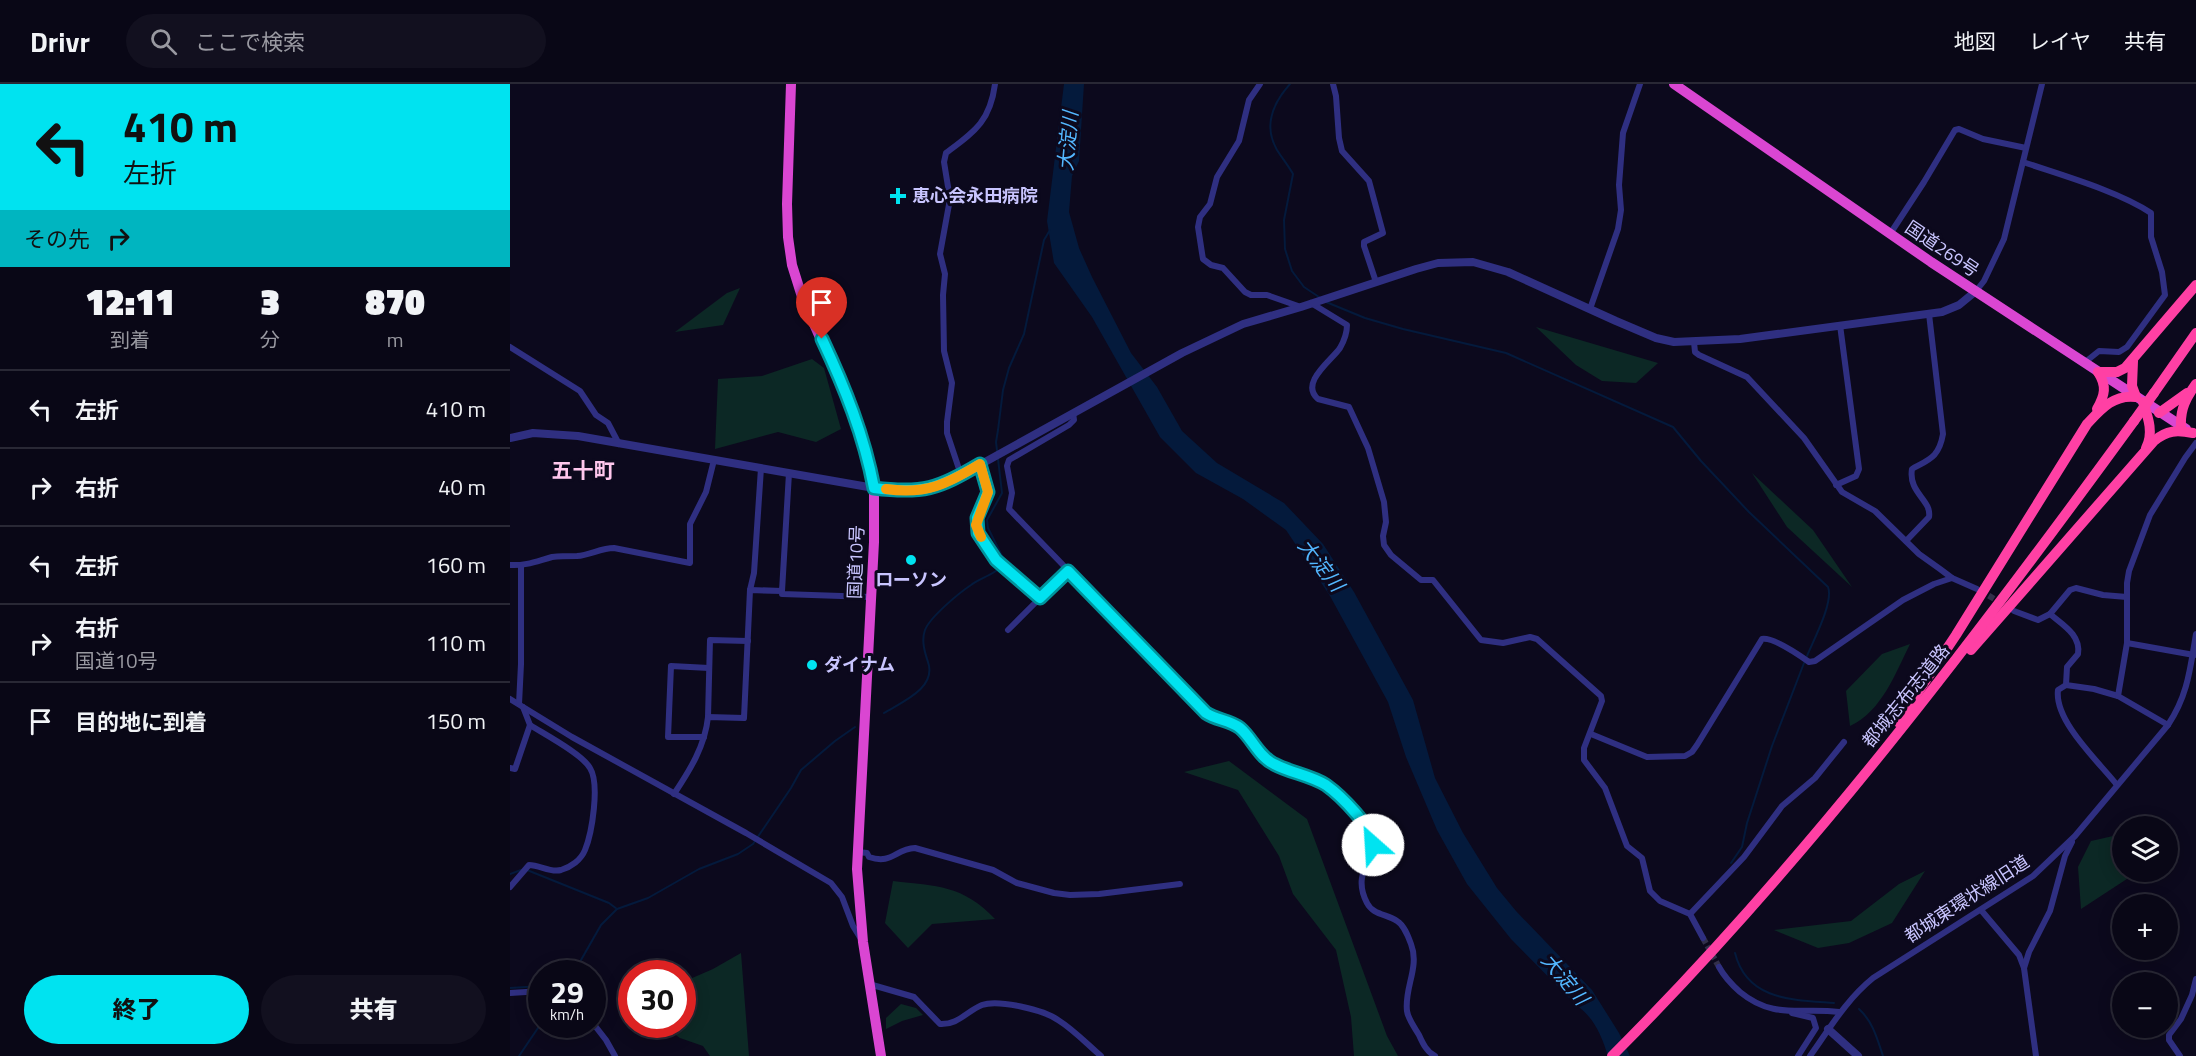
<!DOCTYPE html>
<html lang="ja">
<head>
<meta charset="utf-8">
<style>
	:root { --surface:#090716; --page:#12101f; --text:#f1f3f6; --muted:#9999a1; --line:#292835; --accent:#00e3f0 }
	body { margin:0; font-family:"Titillium Web","Noto Sans JP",sans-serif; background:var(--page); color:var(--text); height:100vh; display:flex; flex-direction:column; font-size:22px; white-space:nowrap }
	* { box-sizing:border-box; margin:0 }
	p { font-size:20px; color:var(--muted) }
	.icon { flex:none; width:33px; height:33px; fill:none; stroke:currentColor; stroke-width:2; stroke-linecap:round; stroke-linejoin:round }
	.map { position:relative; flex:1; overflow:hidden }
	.panel { display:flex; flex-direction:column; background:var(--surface); width:510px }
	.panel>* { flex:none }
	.guide { background:#00e3f0; color:#111; overflow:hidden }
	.fabs { position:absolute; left:1602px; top:732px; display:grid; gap:12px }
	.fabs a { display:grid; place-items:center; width:66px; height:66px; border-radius:50%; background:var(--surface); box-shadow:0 3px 15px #0003,0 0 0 2px var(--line); font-size:30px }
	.speed { position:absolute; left:18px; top:876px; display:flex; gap:12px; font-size:30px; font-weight:700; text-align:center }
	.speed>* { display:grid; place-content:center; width:78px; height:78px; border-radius:50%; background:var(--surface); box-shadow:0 3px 15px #0003,0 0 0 2px var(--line); line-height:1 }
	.speed small { font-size:15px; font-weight:400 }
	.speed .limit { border:9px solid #d22; background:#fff; color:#111 }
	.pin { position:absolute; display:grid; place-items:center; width:51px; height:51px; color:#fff; margin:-62px -26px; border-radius:50% 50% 50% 0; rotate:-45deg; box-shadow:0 0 6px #0007 }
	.pin .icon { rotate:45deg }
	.me { position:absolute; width:66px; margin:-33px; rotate:334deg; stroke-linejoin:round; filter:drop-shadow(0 0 4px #0008) }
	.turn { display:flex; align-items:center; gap:21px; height:126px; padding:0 24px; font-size:27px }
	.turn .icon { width:78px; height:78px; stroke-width:2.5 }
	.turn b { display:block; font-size:42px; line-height:51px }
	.then { display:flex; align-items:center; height:57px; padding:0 24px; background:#0003; gap:12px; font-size:22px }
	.eta { display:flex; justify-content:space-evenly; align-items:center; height:102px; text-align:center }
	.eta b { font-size:36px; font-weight:800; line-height:42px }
	.primary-button { display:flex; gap:12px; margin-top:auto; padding:12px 24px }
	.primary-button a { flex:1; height:69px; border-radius:36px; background:var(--accent); color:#111; font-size:24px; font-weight:800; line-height:69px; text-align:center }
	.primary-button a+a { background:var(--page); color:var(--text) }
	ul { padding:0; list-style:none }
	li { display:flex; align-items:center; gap:18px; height:78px; padding:0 24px; border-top:2px solid var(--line) }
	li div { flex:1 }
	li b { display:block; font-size:22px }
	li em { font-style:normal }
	header { display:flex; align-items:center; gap:36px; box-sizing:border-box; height:84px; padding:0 30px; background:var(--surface); border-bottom:2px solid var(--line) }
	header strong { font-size:28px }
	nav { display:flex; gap:33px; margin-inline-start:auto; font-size:21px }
	.search { width:420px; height:54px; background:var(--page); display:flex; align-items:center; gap:15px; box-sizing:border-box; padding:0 21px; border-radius:33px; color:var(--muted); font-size:22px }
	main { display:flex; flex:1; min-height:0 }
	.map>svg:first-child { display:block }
	.green { fill:#0c2825 }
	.water { fill:#041a3c }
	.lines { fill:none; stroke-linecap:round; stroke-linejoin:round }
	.stream { stroke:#041a3c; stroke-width:2 }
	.minor-tunnel { stroke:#322f4a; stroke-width:6; stroke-dasharray:6 3; stroke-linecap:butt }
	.minor { stroke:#2f2f81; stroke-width:6 }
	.tertiary { stroke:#2f2f81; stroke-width:8 }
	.trunk { stroke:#da46d2; stroke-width:10 }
	.motorway { stroke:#ff40a4; stroke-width:10 }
	.motorway-bridge { stroke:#ff40a4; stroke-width:10 }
	.route-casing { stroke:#00949c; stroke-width:15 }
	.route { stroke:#00e3f0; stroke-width:10 }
	.slow { stroke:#f59e0b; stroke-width:10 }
	.poi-dot { fill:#00e3f0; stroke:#0c091d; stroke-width:2 }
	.labels { text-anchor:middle; stroke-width:6; stroke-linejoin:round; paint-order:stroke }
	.poi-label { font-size:18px; font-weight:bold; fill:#c9c5ff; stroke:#0c091d; text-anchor:start }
	.street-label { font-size:18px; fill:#c9c5ff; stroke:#0c091d }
	.water-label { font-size:20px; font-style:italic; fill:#53b7ff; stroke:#0c091d }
	.quarter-label { font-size:21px; font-weight:bold; fill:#ffc7ed; stroke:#0c091d }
</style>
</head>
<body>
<header>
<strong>Drivr</strong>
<div class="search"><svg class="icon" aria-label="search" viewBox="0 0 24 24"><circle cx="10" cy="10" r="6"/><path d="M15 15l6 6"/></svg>ここで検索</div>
<nav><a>地図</a><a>レイヤ</a><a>共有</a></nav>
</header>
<main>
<section class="panel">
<div class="guide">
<div class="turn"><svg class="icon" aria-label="left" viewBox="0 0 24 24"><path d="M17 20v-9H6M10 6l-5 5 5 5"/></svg><div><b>410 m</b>左折</div></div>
<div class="then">その先<svg class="icon" aria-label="right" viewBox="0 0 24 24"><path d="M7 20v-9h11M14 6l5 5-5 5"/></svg></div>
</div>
<div class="eta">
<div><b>12:11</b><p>到着</p></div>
<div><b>3</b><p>分</p></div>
<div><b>870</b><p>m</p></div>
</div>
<ul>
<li><svg class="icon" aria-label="left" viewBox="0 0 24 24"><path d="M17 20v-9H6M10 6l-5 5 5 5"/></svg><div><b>左折</b></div><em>410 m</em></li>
<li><svg class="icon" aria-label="right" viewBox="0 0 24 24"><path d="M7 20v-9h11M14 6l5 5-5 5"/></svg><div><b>右折</b></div><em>40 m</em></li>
<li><svg class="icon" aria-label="left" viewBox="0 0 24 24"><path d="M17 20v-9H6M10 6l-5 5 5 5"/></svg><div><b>左折</b></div><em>160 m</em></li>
<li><svg class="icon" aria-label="right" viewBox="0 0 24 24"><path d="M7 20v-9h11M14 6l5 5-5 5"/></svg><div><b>右折</b><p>国道10号</p></div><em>110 m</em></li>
<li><svg class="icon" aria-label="arrive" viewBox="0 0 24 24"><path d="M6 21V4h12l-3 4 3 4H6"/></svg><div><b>目的地に到着</b></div><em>150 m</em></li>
</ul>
<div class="primary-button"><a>終了</a><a>共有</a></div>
</section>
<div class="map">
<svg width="1686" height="972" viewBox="0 0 1686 972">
	<rect width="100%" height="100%" fill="#0c091d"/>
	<g class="green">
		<path d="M230,204L213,241L165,248L217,209Z"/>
		<path d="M1026,243L1148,279L1126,299L1092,297L1066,281Z"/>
		<path d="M302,275L314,284L331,345L306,358L268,348L205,365L208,295L252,292Z"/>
		<path d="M1242,389L1303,446L1342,503L1277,443Z"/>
		<path d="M1400,560C1385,590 1372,627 1340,642L1336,607L1372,570Z"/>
		<path d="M719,677L797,735L877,952L888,972H844L841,933L826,866L783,810L769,772L728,706L674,688Z"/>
		<path d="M1612,750V788L1626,789L1571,825L1568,783L1581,757Z"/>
		<path d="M1415,787L1382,839L1339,859L1308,864L1264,846L1341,837L1389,800Z"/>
		<path d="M383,797C427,802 453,801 485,835L422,840L398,864L375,839Z"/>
		<path d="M231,869L239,972H200L193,962L170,954L152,941L172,940L173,898L203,885Z"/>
		<path d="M391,920L406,924L413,931L392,937L376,945V934Z"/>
	</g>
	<path class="water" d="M554,0H574L569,77L562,92L559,128L569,164L582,193L621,269L647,303L672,347L707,379L774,419L813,460L844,508L903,616L925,694L953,749L987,804L1006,827L1082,906L1109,949L1120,972H1098C1092,953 1084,933 1067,922L1001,855L957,800L927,746L896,673L878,618L820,512L776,446L733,415L686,389L650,353L582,233L544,179L537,137Z"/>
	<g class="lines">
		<g class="stream">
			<path d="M780,0C763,19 753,42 767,66C772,74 778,81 783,90L774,136L775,165L782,187L794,203L812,215"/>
			<path d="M816,218L855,234L893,245L996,269L1163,343L1191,377L1239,428L1318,503C1324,518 1303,557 1297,572"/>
			<path d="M374,629C392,618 427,604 418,578C415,569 411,557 415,546C420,533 449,509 461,501C472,493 487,490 495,478L478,444L477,436L492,409L486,358L488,346L493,306L499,284L514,250L534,156L540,146"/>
			<path d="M1221,779L1232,763L1237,739L1262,662L1294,579"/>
			<path d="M17,786L99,819L107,825"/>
			<path d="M0,790L11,786"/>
			<path d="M1225,869C1237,917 1284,916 1324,919"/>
			<path d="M63,890L91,841L107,825L138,814L189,785L228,770L243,760L281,704L291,686L325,657L345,643"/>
			<path d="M0,904L32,902"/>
			<path d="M1349,925C1363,938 1367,954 1373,972"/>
			<path d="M9,972L32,938"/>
		</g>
		<g class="minor-tunnel">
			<path d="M1471,507L1491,519"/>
			<path d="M1193,854L1209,883"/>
		</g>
		<g class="minor">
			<path d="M750,0L739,16L729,57L707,93L700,120L690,133L688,143L692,169L693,175L701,181L713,184L735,208L741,211H757L791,223"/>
			<path d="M823,0L826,12L829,54L832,67L859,97L873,149L854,158V162L866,198"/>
			<path d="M1513,78C1551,91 1608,107 1641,129V153L1652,188L1655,211L1617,263L1609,268L1589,267L1574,279"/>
			<path d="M1380,150L1414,98L1445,46L1449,45L1473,55L1516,64"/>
			<path d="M1466,207L1474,197L1494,155L1532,0"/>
			<path d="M801,219L837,241C837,249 834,257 830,264C822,276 789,299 808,315L839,323L858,364L874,418L876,438L873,452L874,461L881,471L911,496H923L971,556L993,559L1020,553L1027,555L1091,612L1092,617L1074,664V676L1095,704L1117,762L1132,774L1140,807L1150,817L1180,830L1193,854"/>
			<path d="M1080,225L1108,145L1111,126L1109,101L1113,49L1130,0"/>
			<path d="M1184,258L1185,268L1189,271L1237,293L1294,354L1332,408L1365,427L1409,470L1430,485L1442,494L1467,505"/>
			<path d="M0,263L70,307L86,331L98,339L109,360"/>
			<path d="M563,329L564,336L559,341L499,376L497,382L502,409L499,425L696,629C706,636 720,636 729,643C742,654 749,672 763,680C778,688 795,691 810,698C826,706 857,737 863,754C869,772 840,787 857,819C863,831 877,830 887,837C894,841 898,852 901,860C910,883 894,904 897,927C898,935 905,944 909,951C913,960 917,968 925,972"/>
			<path d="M470,379L478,408L467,434V449L486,476L530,514L558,487"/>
			<path d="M451,391L437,349V338L442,299L434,267L433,211L435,190L430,170L440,115L434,78L436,69C464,48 480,38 485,0"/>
			<path d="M1326,401L1346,392L1349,385L1330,241"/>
			<path d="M1396,457L1419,433C1422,416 1398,409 1402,385C1420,375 1429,373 1433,350L1419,230"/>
			<path d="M0,481C16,482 27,477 42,473C51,472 58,472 67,472C80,471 91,464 104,464L180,479V440L196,408L204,376"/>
			<path d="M240,506L244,489L251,384"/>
			<path d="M272,507V510L361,513"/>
			<path d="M1504,527L1528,536L1540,530L1560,506L1566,504L1593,511L1617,513"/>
			<path d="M1540,530C1553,541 1571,551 1568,570L1557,583L1556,601L1584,605L1608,612"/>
			<path d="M498,546L530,514"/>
			<path d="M1617,559L1684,571"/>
			<path d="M1556,601L1548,606C1544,637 1589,678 1607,701"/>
			<path d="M0,615L62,653L236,749L321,799L332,813L343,842L351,855"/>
			<path d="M9,620L11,580V482"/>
			<path d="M198,633L200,556L238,557"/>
			<path d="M1658,641L1608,612L1617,559V499L1619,487L1640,431L1675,374L1686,359"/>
			<path d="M1081,650L1137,673L1175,672L1182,668L1187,661L1252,555C1263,553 1289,571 1299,578L1305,577L1393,516L1424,500L1442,494"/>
			<path d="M194,653H158L161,582L199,584"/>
			<path d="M0,684L5,685L20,641L13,623"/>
			<path d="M164,710C180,686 195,662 198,633L234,634L240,506L272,507L279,389"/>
			<path d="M348,768L357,769L359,773C382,781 385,765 405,764L483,786L507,799L544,809L560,811L589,810L670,800"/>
			<path d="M0,803L19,781C30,781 40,789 51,786C61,783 71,776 75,766C82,749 90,700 80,684C72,670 34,650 20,641"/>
			<path d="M1471,826L1509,871L1514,884"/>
			<path d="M1180,830L1234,773L1272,722L1305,694L1334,658"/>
			<path d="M1209,883C1215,894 1221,900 1230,908C1264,936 1290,923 1329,928"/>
			<path d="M359,900L404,913L430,940C448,941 457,927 472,921C488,915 534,926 548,936C564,946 577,960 591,972"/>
			<path d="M0,909L32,907"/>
			<path d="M1282,929L1303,934L1306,944L1288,972"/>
			<path d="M82,938L96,956L105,972"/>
			<path d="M1300,972C1320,944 1336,916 1363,894L1523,792L1565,752L1658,641C1678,611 1680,585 1686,550"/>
			<path d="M1526,972L1514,884L1519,868L1540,827L1555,772L1562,758"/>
			<path d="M1670,972L1659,956V951L1671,935L1682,911L1686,895"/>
		</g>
		<g class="tertiary">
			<path d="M0,354L23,349L68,352L364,404C390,407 412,408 437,399L672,269L733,240L791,223L906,185L928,179L963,178L998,188L1106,237L1146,254L1164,258L1230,255L1432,228L1449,221L1466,207"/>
			<path d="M1318,945L1348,972"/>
		</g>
		<g class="trunk">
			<path d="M281,0L277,120L278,153L282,181L293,216L342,324L356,364L364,404V458L347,785L353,858L371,972"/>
			<path d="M1164,0L1421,178L1676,345"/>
		</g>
		<g class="motorway">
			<path d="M1588,288H1607L1615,284L1686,201"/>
			<path d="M1644,309L1686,249"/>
			<path d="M1633,318C1638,333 1644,349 1636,364"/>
			<path d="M1587,325C1595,311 1597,302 1588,288"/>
			<path d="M1649,329L1677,309"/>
			<path d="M1671,343C1670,325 1676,314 1686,300"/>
			<path d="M1461,566L1644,357C1657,346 1667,346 1683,349"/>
			<path d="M1388,638L1446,551L1577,340C1591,325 1604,310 1626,313L1622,302L1623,277"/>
			<path d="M1102,972C1296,778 1463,558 1624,337"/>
		</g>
		<path class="motorway-bridge" d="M1624,337L1644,309"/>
	</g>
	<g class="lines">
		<g class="route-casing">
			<path id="route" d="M312,255C335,304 354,351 364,404C413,410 428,405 470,380L478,408L467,434L468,449L486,476L530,514L558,487L696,629C706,636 720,636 730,644C742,654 749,673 764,680C781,689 800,691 816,701C830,711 864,744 863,761"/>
		</g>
		<use href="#route" class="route"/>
		<path class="slow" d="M376,405C416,411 437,400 470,380L478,408L466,441L471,453"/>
	</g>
	<g class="poi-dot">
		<path d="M385 103h6v6h6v6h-6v6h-6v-6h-6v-6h6z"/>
		<circle cx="401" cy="476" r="6"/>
		<circle cx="302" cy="581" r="6"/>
	</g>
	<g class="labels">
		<g class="poi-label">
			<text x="402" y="118">恵心会永田病院</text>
			<text x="401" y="502" text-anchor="middle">ローソン</text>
			<text x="314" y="587">ダイナム</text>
		</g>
		<g class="street-label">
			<text transform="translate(1432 165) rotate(34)" y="6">国道269号</text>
			<text transform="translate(346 478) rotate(-88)" y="6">国道10号</text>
			<text transform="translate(1396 612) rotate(-51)" y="6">都城志布志道路</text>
			<text transform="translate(1457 815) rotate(-33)" y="6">都城東環状線旧道</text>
		</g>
		<g class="water-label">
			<text transform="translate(558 57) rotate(-85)" y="7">大淀川</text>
			<text transform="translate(811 481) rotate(52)" y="7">大淀川</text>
			<text transform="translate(1055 895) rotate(50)" y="7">大淀川</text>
		</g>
		<g class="quarter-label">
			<text x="73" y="394">五十町</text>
		</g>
	</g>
</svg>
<div class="fabs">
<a><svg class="icon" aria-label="layers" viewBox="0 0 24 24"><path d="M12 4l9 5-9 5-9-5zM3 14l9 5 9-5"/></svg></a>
<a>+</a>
<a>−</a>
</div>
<div class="speed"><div>29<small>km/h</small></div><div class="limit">30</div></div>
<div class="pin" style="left:312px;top:255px;background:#d93025"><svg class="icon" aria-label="arrive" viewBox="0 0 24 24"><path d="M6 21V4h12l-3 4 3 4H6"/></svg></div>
<svg class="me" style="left:863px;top:761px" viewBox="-20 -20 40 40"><circle r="19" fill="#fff"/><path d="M0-13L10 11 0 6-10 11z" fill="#00e3f0"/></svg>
</div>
</main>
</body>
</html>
